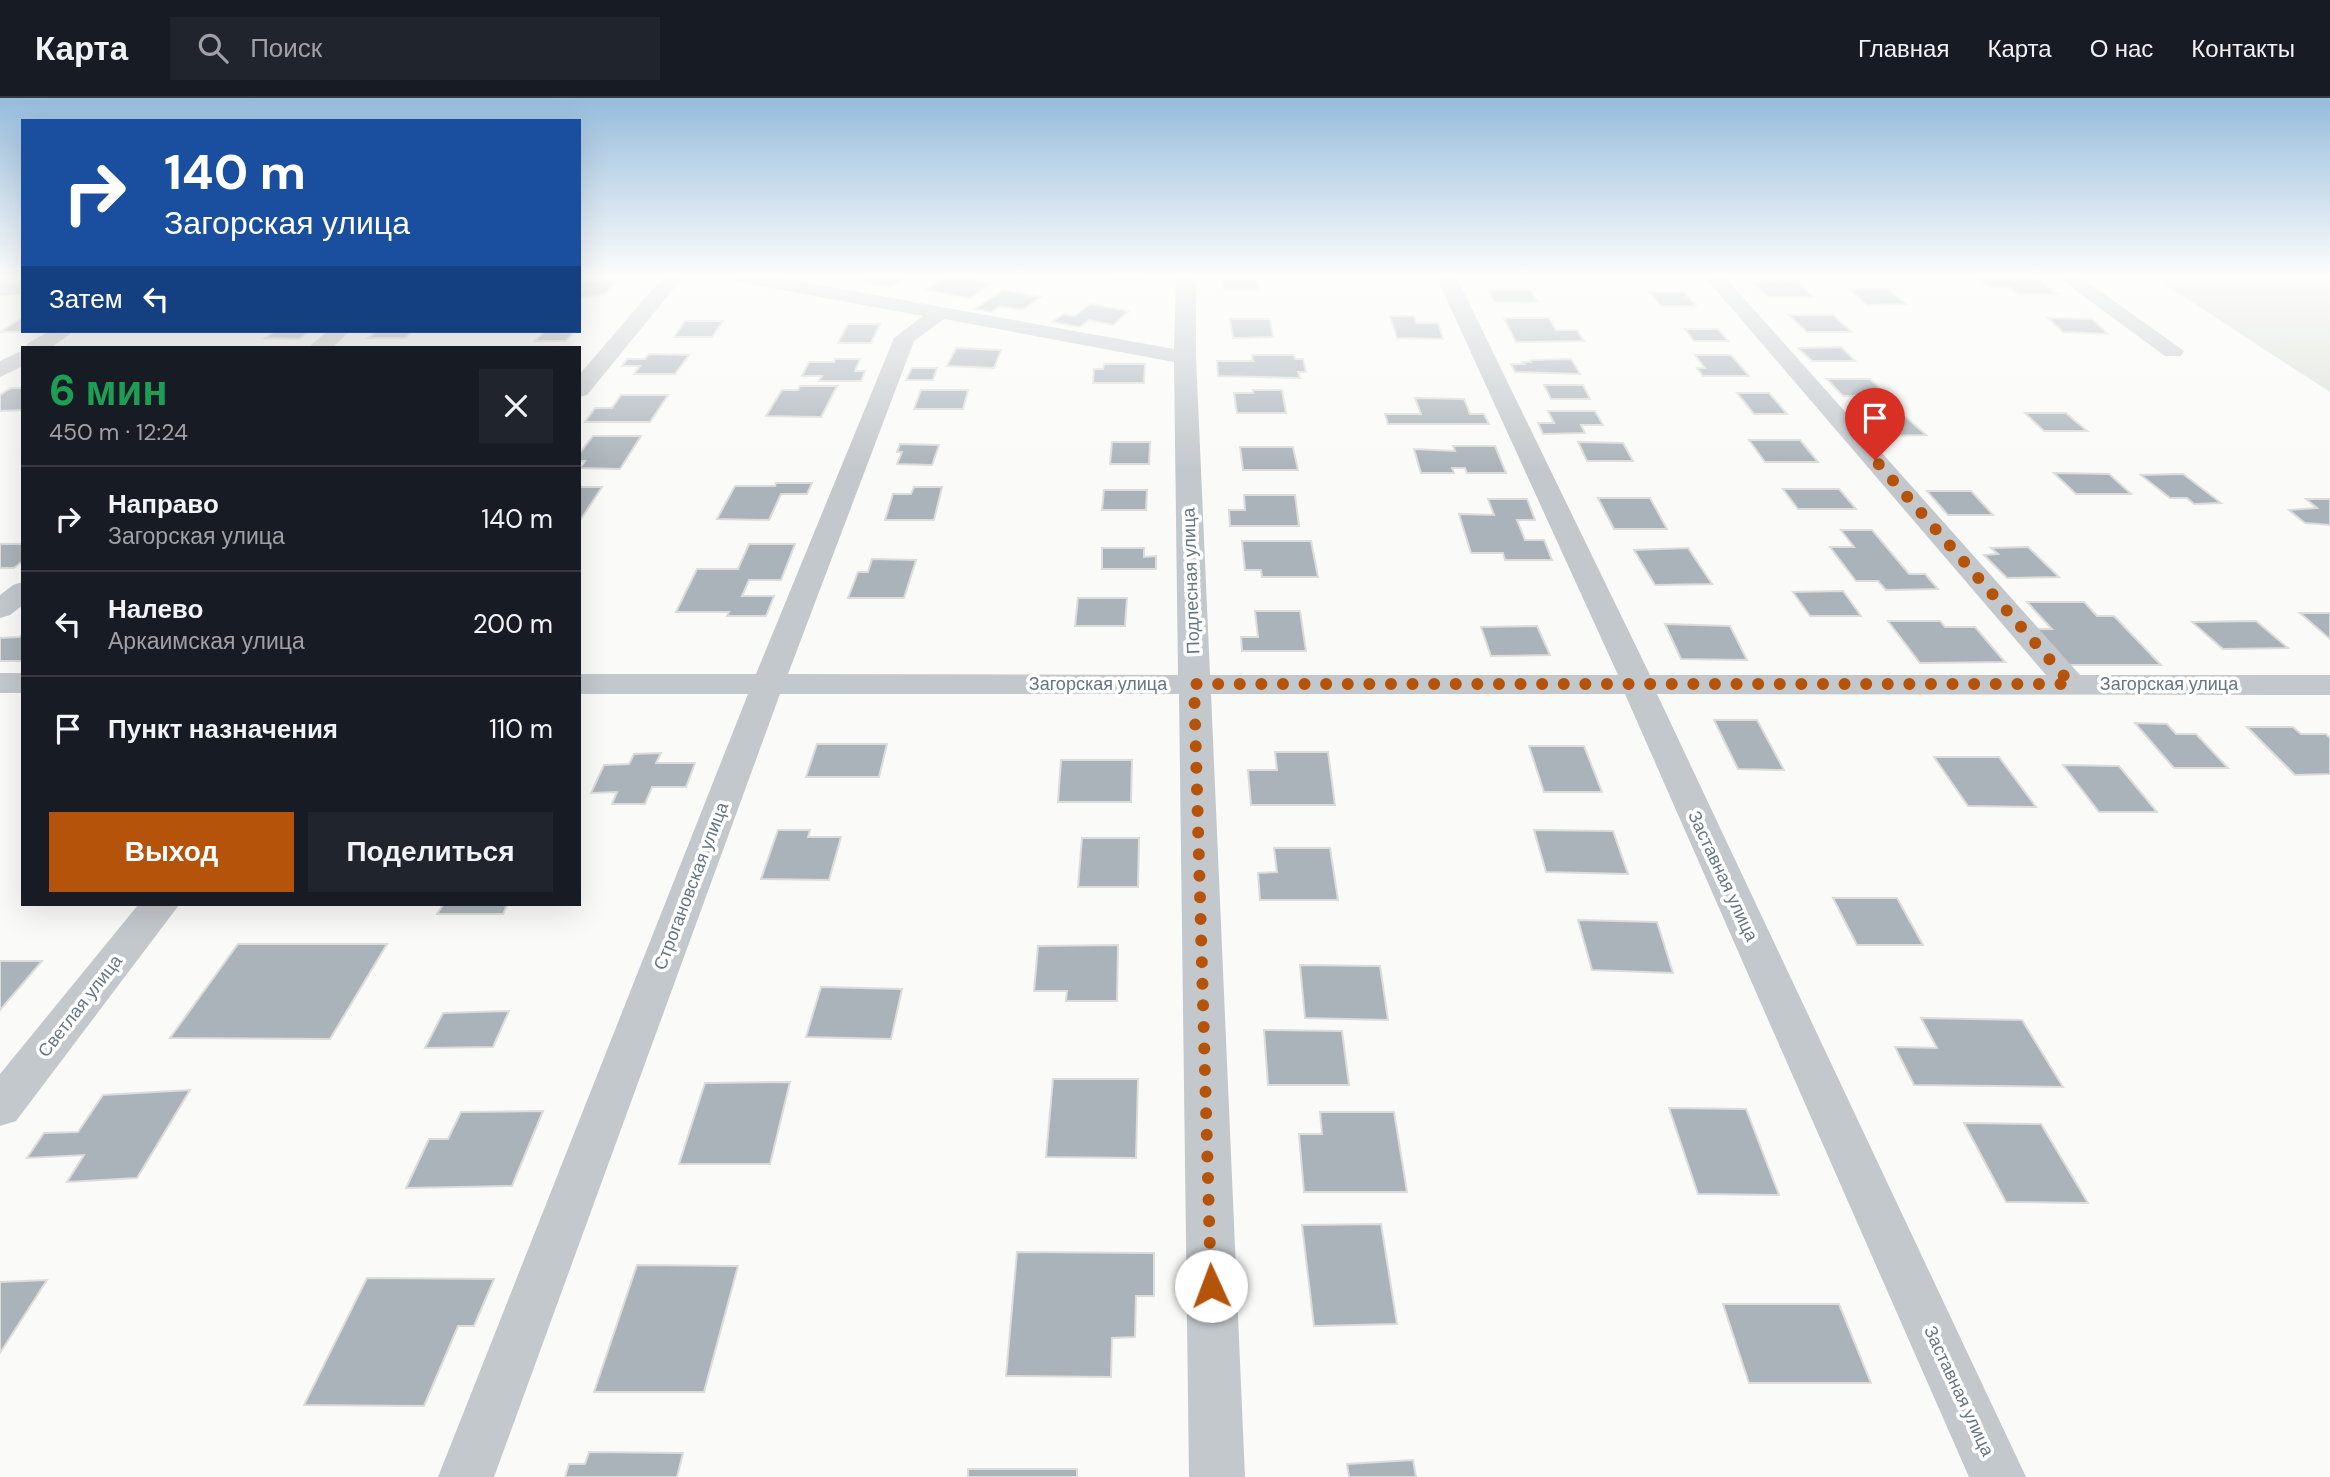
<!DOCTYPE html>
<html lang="ru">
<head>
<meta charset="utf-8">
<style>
	:root { --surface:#171b24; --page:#20242c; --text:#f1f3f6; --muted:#9ea1a6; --line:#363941; --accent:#b45309 }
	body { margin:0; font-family:"DM Sans",sans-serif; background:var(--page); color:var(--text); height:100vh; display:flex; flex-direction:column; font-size:26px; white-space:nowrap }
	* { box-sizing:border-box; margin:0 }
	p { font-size:23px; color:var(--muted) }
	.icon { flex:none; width:38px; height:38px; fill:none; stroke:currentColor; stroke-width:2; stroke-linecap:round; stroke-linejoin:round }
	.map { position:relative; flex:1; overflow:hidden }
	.panel { position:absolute; left:21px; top:248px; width:560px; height:560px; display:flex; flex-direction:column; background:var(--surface); border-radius:0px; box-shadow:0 7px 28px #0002 }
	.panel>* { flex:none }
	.banner { position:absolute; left:21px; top:21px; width:560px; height:214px; border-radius:0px; box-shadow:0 7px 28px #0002; background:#1a4fa0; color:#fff; overflow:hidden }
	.pin { position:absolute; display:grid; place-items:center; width:60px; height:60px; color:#fff; margin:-72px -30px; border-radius:50% 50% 50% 0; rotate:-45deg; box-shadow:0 0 7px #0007 }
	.pin .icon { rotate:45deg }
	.me { position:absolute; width:77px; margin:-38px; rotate:358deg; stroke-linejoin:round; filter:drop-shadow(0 0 5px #0008) }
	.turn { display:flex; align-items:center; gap:24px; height:147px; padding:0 28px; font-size:32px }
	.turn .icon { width:91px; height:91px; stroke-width:2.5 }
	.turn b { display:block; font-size:49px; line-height:60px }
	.then { display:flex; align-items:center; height:66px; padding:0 28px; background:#0003; gap:14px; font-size:26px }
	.round { display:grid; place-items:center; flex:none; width:74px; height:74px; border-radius:0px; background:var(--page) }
	.summary { display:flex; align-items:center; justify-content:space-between; height:119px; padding:0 28px }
	h1 { font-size:42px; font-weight:800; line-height:52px; color:#1e9e55 }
	.cta { display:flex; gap:14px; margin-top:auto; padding:14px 28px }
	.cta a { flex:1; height:80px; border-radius:0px; background:var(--accent); color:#fff; font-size:28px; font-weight:800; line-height:80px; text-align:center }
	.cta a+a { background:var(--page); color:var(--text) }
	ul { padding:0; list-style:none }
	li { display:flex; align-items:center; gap:21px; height:105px; padding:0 28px; border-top:2px solid var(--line) }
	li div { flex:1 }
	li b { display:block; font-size:26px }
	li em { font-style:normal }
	header { display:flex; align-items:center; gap:42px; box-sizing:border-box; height:98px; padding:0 35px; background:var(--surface); border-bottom:2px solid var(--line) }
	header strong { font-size:33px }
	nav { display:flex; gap:38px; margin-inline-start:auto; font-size:24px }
	.search { width:490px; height:63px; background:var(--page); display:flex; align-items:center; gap:18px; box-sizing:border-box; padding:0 24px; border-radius:0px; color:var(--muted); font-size:26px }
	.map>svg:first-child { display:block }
	.green { fill:#dadfd7 }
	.building { fill:#aab3b9; stroke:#dcdcda; stroke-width:2 }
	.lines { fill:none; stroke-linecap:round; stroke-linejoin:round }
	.street { fill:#c3c8cc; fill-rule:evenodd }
	.route { stroke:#b45309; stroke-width:12; stroke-dasharray:0 21.6 }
	.labels { text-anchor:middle; stroke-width:7; stroke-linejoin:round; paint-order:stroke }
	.street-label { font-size:18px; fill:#657683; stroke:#fff }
</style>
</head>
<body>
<header>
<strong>Карта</strong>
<div class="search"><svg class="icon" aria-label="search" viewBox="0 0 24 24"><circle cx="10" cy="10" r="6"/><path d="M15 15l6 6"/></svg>Поиск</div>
<nav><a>Главная</a><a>Карта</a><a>О нас</a><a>Контакты</a></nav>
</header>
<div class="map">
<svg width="2330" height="1379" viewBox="0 0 2330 1379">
	<rect width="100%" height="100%" fill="#fafaf8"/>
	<path class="green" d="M2152,178H2330V294Z"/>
	<g class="building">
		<path d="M871,178H894L905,180L890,189L861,184Z"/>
		<path d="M947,178H970L978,179L974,182L992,185L970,200L925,192Z"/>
		<path d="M1114,178H1148V181L1114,182Z"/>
		<path d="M1975,178H2023L2037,181L2057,196H2018L2009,189H1989Z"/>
		<path d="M602,181H618L605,196L579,200V184H599Z"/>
		<path d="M1223,181H1257L1258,192H1224Z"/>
		<path d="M1798,184L1813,199H1768L1754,185Z"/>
		<path d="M1849,191H1888L1906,206L1867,207Z"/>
		<path d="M1003,192L1041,199L1022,212L1000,208L991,214L975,211Z"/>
		<path d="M1489,192H1530L1538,204H1495Z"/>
		<path d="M1650,194H1684L1696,208H1661Z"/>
		<path d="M1090,206L1129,213L1113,227L1089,222L1080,229L1052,224L1063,216L1075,218Z"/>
		<path d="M1789,217H1833L1852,234H1807Z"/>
		<path d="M1390,218H1414L1416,225H1438L1443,241L1397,240Z"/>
		<path d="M23,219V233H33L0,234Z"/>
		<path d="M1504,220H1549L1556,232H1577L1584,243L1516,244Z"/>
		<path d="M2048,220L2092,221L2108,236L2063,234Z"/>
		<path d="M1230,221H1270L1273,239L1233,240Z"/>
		<path d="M685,223H723L712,239H674Z"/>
		<path d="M848,226H880L871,245H838Z"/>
		<path d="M1685,231H1718L1728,243H1694Z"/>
		<path d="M275,233H310L299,241L265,240Z"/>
		<path d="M376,233H413L405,240H368Z"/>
		<path d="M545,233H575L566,243H535Z"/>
		<path d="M1841,249L1855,263H1812L1798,250Z"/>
		<path d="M956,250L1001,252L994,270L947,268Z"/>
		<path d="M649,256L689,257L675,276H634L640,268H622L627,261H645Z"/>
		<path d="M1252,257H1294L1295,261H1303L1306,274H1298L1300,280L1218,278L1217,263H1253Z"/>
		<path d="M1695,257H1731L1749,278H1703L1697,270H1705Z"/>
		<path d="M835,261H860L855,273H865L861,283H819L822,278H802L809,264H834Z"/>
		<path d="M1571,261L1580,276L1515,274L1511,266H1524L1522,264H1531L1530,262Z"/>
		<path d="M1104,266H1145L1144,285H1093L1094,271H1103Z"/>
		<path d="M912,270H937L933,282H906Z"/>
		<path d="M1827,281H1870L1887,297L1843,298Z"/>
		<path d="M1544,287H1583L1590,301H1551Z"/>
		<path d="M800,288H837L821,319L766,318L782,292H798Z"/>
		<path d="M11,290H23V312L0,313V297Z"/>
		<path d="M921,292H968L963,311H914Z"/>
		<path d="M1253,292H1282L1286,315H1237L1234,295H1253Z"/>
		<path d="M1737,295H1769L1787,316H1754Z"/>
		<path d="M621,297H668L650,324H585L595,310H612Z"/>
		<path d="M1415,300L1464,301L1470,316H1484L1489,326H1388L1385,316H1421Z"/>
		<path d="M1548,313H1595L1603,327H1581L1585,335L1543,336L1538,325H1554Z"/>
		<path d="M2025,315H2066L2087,333H2044Z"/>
		<path d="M1906,319L1926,337L1880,338L1862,320Z"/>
		<path d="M593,338H641L620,371L580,370L585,363H579V356Z"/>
		<path d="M1749,342H1800L1818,364H1765Z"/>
		<path d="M1112,344H1150L1149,366H1110Z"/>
		<path d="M1578,344L1623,345L1633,363H1587Z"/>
		<path d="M900,346L939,347L932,367L897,366L902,354H897Z"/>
		<path d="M1453,348H1495L1506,375H1467L1465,370H1452L1454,375H1421L1414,351L1455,353Z"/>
		<path d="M1240,349H1293L1298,372H1243Z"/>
		<path d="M2054,375L2109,376L2131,396H2076Z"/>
		<path d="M2183,376L2221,405L2194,406L2187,400H2170L2141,377Z"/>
		<path d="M776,385H812L807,396H781L769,422L717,421L735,388H775Z"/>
		<path d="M579,389H602L579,424Z"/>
		<path d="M914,389H942L934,422H885L893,396H911Z"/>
		<path d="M1783,391H1839L1856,411H1798Z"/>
		<path d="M1104,392H1147L1146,412H1102Z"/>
		<path d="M1927,393H1971L1993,417H1948Z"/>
		<path d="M1244,397H1295L1299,428H1230L1229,412H1245Z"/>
		<path d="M1598,400H1650L1667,431H1614Z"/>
		<path d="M1488,401H1527L1535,422H1517L1525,442H1544L1552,462H1505L1503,455H1471L1459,416L1494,417Z"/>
		<path d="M2306,401H2330V427L2305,425L2289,412L2317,410Z"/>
		<path d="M1841,432H1872L1909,476H1925L1938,491L1886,492L1878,483H1856L1830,449H1854Z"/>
		<path d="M1242,443H1311L1318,479H1262L1261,472H1245Z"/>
		<path d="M0,446H23V463L14,470H0Z"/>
		<path d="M749,446H795L781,482H749L742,498H774L766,518H727L729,514H676L697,471H738Z"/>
		<path d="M2028,449L2059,479L2007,480L1984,457L1998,456L1991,450Z"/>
		<path d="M1102,450H1144V459L1156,458V471H1102Z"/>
		<path d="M1688,450L1712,486L1655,487L1634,452Z"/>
		<path d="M872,461L916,462L904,500H848L858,474H868Z"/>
		<path d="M1843,493L1861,518H1810L1793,494Z"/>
		<path d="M1078,500H1127L1125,528H1075Z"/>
		<path d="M2027,504H2084L2097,518H2114L2161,567H2065L2034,531H2052Z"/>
		<path d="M1255,513H1300L1306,553H1242L1241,539H1258Z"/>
		<path d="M2300,515H2330V541Z"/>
		<path d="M1888,523H1940L1945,529H1975L2005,564L1920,565Z"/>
		<path d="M2256,523L2288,550L2223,551L2192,524Z"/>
		<path d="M1665,526L1730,528L1747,562L1681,561Z"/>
		<path d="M1537,528L1550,557L1491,558L1481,529Z"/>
		<path d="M23,536V563H0V540L19,539Z"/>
		<path d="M1714,622H1757L1784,672L1738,671Z"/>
		<path d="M2135,625L2167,626L2176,636H2196L2228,670H2174Z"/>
		<path d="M2247,629H2293L2301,636H2326L2330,640V676L2295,677Z"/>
		<path d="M817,646H887L879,679H806Z"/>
		<path d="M1529,648H1584L1602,694H1544Z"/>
		<path d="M1275,654H1328L1335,707H1251L1248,672H1277Z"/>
		<path d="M661,655L656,665H695L686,689H652L645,706H612L617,694L591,695L604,667L629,666L634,656Z"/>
		<path d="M1934,659H1999L2036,709L1968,708Z"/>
		<path d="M1061,662H1132L1131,704H1058Z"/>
		<path d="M2063,667L2119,668L2157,714H2099Z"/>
		<path d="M778,732H810L808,739H841L829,782L761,781Z"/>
		<path d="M1534,732L1613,733L1628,776L1546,774Z"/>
		<path d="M1082,740H1139L1138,789H1078Z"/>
		<path d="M1274,750H1330L1338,802H1260L1258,775L1277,774Z"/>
		<path d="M1833,800H1897L1923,847H1857Z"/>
		<path d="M443,807H507L503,816H437Z"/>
		<path d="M1578,822L1657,824L1673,875L1592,872Z"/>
		<path d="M238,846H387L330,941L170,940Z"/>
		<path d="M1118,847L1117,903H1066L1067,893H1034L1038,848Z"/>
		<path d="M0,863H42L0,912Z"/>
		<path d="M1300,867L1380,868L1388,922L1305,920Z"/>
		<path d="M821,889L902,891L891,941L806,939Z"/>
		<path d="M509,913L493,949L425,950L443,915Z"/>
		<path d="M1921,920L2022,922L2063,989L1914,987L1895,949L1937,950Z"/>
		<path d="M1264,932L1342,933L1349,987H1268Z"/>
		<path d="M1053,981H1138L1136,1060L1046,1059Z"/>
		<path d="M790,984L770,1066H679L705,985Z"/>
		<path d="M190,992L137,1080L67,1084L84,1057L27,1060L44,1035L78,1034L103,997Z"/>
		<path d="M1669,1010L1746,1011L1779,1097L1698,1096Z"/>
		<path d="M543,1013L512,1088L406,1090L429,1041H448L461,1014Z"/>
		<path d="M1320,1014H1394L1407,1094H1304L1299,1036H1322Z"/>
		<path d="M1964,1025L2041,1026L2088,1105L2006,1104Z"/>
		<path d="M1381,1126L1397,1226L1314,1228L1302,1127Z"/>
		<path d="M1017,1154L1154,1155V1198H1136L1135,1239L1112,1240L1111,1279L1006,1278Z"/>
		<path d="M637,1167L738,1168L704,1294H594Z"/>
		<path d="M367,1180L494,1181L474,1228H458L424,1308L304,1307Z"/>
		<path d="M47,1182L0,1255V1184Z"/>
		<path d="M1723,1206H1839L1871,1285H1749Z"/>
		<path d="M589,1354L683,1355L677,1379H565L569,1366H585Z"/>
		<path d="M1413,1362L1416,1379H1349L1347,1366Z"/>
		<rect x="968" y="1371" width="109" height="8"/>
	</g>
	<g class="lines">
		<g class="street">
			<path d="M664,178H684L587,297L579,299V277Z"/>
			<path d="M728,178H770L1174,251L1176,178H1196V259L1210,577H1618L1436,178H1456L1650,577H2046L1704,178H1724L2080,577H2330V597L1657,596L2026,1379H1969L1625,596H1211L1245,1379H1189L1179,596H780L494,1379H438L748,596H579V576H756L894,240L923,218L738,184ZM944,221L1174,264L1178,577L788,576L914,243Z"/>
			<path d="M2056,178H2079L2184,253L2181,258H2165Z"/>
			<path d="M23,184V196L0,198V186Z"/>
			<path d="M50,233H74L51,250H25L28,245Z"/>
			<path d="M327,233H350L332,250H308Z"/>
			<path d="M23,252V268L0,279V263Z"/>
			<path d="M23,484V507L10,517L0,520V497L13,487Z"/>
			<rect x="0" y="575" width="23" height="20"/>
			<path d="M138,807H179L16,1023L0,1028V976Z"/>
		</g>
	</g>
	<linearGradient id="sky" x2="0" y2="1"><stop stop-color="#96bcdc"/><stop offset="0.48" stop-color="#fdfdfc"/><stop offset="1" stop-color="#fdfdfc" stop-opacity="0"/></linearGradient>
	<rect width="2330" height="371" fill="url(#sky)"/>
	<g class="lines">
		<path class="route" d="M1211,1188L1194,586H2071L1875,362"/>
	</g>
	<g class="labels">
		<g class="street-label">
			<text transform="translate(1191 483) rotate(-92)" y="6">Подлесная улица</text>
			<text x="1098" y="592">Загорская улица</text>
			<text x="2169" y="592">Загорская улица</text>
			<text transform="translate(1723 778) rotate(65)" y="6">Заставная улица</text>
			<text transform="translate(691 788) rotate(-69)" y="6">Строгановская улица</text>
			<text transform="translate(80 908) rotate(-52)" y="6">Светлая улица</text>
			<text transform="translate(1959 1293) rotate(65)" y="6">Заставная улица</text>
		</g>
	</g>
</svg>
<div class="pin" style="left:1875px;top:362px;background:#d93025"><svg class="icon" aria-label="arrive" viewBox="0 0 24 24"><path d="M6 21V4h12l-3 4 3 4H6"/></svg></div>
<svg class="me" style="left:1211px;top:1188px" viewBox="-20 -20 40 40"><circle r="19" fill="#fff"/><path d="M0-13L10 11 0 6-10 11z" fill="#b45309"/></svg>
<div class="banner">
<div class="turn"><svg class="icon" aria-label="right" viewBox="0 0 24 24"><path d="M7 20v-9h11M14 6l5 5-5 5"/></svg><div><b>140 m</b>Загорская улица</div></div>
<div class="then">Затем<svg class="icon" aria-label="left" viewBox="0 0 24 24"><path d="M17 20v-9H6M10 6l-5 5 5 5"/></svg></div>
</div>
<section class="panel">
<div class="summary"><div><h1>6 мин</h1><p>450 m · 12:24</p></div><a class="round"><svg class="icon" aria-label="close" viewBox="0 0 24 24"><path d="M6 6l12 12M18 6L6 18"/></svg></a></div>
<ul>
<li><svg class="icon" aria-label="right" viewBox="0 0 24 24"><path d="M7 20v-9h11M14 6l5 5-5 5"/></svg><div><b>Направо</b><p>Загорская улица</p></div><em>140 m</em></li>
<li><svg class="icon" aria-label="left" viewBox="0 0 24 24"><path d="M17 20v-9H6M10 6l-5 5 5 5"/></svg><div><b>Налево</b><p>Аркаимская улица</p></div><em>200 m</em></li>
<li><svg class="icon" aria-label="arrive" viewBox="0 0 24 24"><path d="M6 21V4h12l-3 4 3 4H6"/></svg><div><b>Пункт назначения</b></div><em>110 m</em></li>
</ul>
<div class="cta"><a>Выход</a><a>Поделиться</a></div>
</section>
</div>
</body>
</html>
